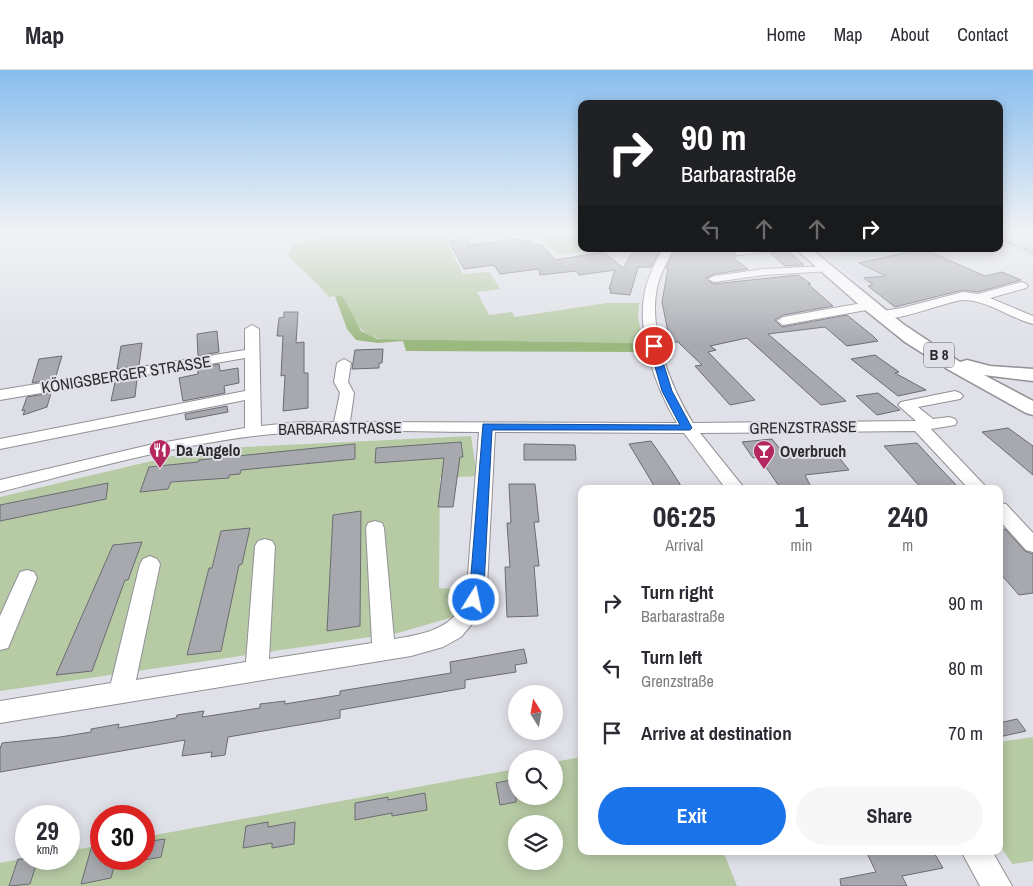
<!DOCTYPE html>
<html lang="en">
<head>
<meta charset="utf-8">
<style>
	:root { --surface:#fff; --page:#f7f7f7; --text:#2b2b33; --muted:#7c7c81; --line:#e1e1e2; --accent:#1a73e8 }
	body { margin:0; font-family:"Archivo Narrow",sans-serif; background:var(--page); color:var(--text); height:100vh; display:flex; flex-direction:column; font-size:19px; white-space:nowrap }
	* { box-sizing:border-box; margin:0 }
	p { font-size:16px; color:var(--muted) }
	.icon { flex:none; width:28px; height:28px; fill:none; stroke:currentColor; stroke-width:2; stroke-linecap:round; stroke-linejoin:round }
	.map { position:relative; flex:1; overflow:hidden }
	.sheet { position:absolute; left:578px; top:415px; width:425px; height:370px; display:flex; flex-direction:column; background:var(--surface); border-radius:10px; box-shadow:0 2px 12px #0003 }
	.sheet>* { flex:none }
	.guide { position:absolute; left:578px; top:30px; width:425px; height:152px; border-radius:10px; box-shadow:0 2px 12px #0003; background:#202124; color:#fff; overflow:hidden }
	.needle { width:32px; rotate:349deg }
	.controls { position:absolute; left:508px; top:615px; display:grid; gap:10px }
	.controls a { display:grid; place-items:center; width:55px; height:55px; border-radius:50%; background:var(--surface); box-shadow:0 2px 12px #0003; font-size:25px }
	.speed { position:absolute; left:15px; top:735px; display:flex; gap:10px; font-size:25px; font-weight:700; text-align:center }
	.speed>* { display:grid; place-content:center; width:65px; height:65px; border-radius:50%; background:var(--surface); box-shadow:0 2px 12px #0003; line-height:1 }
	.speed small { font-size:12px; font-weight:400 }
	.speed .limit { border:8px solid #d22; background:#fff; color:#111 }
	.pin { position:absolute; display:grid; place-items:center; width:42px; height:42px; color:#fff; margin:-21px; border:2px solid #fff; border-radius:50%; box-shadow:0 1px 5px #0007 }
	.me { position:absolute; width:55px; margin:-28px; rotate:10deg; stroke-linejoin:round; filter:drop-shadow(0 0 4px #0008) }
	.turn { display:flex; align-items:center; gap:18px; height:105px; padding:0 20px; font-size:22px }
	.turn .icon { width:65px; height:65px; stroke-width:2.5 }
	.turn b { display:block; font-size:35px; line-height:42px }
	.lanes { display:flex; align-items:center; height:48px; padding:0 20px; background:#0003; justify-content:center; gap:25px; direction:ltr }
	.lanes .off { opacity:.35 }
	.eta { display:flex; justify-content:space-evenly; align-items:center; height:85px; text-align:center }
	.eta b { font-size:30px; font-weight:700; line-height:35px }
	.primary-button { display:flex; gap:10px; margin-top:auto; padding:10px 20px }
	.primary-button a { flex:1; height:58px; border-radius:30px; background:var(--accent); color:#fff; font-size:20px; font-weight:700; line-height:58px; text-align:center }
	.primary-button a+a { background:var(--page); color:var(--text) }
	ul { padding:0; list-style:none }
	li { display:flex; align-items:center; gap:15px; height:65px; padding:0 20px }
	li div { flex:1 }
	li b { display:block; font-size:19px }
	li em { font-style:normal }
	header { display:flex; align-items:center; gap:30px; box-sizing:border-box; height:70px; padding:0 25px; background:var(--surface); border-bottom:1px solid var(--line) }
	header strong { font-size:24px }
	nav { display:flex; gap:28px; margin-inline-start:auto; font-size:18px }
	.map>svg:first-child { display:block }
	.built { fill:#d3d4e2 }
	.green { fill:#b6caa4; fill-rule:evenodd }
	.forest { fill:#9bb87f }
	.building { fill:#a8a9af; stroke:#6b6c72 }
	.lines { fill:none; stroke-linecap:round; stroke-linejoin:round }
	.minor-casing { stroke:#909096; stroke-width:2 }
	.major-casing { stroke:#909096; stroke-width:3 }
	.minor { fill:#fff; fill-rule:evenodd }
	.major { fill:#fff; fill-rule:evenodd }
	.tram { stroke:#7e7f83; stroke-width:1 }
	.route { fill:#1a73e8; stroke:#114b97 }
	.labels { text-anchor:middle; stroke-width:4; stroke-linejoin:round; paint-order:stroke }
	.shield { fill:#e0e1e8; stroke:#616266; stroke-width:1 }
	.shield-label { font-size:15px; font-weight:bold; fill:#2b2b2e }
	.street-label { font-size:16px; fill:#2b2b2e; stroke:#e0e1e8 }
	.poi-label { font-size:16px; font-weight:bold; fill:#2b2b2e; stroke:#e0e1e8; text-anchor:start }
</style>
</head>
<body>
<header>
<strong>Map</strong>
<nav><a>Home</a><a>Map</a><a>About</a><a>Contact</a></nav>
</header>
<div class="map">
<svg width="1033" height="816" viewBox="0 0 1033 816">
	<rect width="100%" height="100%" fill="#e0e1e8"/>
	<g class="built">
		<path d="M999,161L1033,174V186L999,174Z"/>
		<path d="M902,179H935L960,190L955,193L861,214L823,184Z"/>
	</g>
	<g class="green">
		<path d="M359,161H493L446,170L463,204L489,202L499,217L500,219L477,222L489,245L512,242L515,247L607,233H639L638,247L643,273L384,269C357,267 353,246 342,225L329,227L318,215L287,185L294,175Z"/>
		<path d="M508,161H581V179H600L567,184H558L539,167L530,163Z"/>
		<path d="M471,366L477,406L440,408L439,518L467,520L453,547L398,563L0,621V427L202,379Z"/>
		<path d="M1033,667V791L1012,794L999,774V672Z"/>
		<path d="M581,687V781H723L737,816H0V793L26,788L69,789V781L101,775V789H144V767L516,699V726H554V692ZM516,754H554V791H516Z"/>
	</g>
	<path class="forest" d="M342,225L361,261L377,269L643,273L645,282L406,281L403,271L378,273L356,270L347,259L335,226Z"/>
	<g class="building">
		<path d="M467,169L470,175L519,169L521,171L528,170L532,175L541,174L555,190L604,182L623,198L635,179H661L651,197H638L630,225L610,223L611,219H609L615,200L579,205L576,201L540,205L539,199L500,204L494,195L464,199L449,171Z"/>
		<path d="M675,179H730L737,186L733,188L748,199L714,204L706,208L713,214L798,205L811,214H808L833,236L783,245L775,250L782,257L847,245L873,266L878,271L847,276L825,257L768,264L846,331L821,335L747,268L710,276L716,280L708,282L755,330L730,335L695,296L702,295L678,272H672L671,267H669L662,232L668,198H666Z"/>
		<path d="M923,179L985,206L1002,202L1021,210L978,222L963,220L895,237L868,216L873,215L864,208L886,206L859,193Z"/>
		<path d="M788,181L804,195L785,196L770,183Z"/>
		<path d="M284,242H298L296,273L304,272V303H308V338L283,341L285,305L281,306L283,266H277L279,248L284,247Z"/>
		<path d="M217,261L219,282L198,286L197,264Z"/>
		<path d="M142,273L139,295L117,299L121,276Z"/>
		<path d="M383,279L382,293H379V298L352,299L355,280Z"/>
		<path d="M875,285L899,302L895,303L926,320L898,326L851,289Z"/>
		<path d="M62,286L55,309L32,313L39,289Z"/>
		<path d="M219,294L220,301L238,298L239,313L224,316L225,323L183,331L179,308L198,304V298Z"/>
		<path d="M137,308L135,327L111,331L115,312Z"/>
		<path d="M51,323L47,337L23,345L25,340L22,341L27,327Z"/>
		<path d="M878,323L900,340L877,345L856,326Z"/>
		<path d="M227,336L228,342L186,350L185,344Z"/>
		<path d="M1008,358L1033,376V405L982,362Z"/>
		<path d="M772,369L785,385L833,380L849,400L805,405L812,419H781L759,387L753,388L742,372Z"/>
		<path d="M651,371L669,397L683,419H656L629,374Z"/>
		<path d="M461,372L463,387H460L453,437H438L444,388L375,393L376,378Z"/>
		<path d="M917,373L939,397L960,419H922L884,376Z"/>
		<path d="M355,374V389L241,400L240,404L229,405V408L171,412L168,419L140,422L149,397L198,392L199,390Z"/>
		<path d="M524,374L575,375L576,390H524Z"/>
		<path d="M108,413L106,429L0,451V435Z"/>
		<path d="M509,414H535L539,452H534L539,496H534L538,546L507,547L505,497H510L507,453H511Z"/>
		<path d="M361,441L360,556L327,561L333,445Z"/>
		<path d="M250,458L242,494L239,495L221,581L187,585L209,498H212L221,461Z"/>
		<path d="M1005,459L1025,481L1033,484V523L1019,525L999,502V460Z"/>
		<path d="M142,472L128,510H125L92,601L56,605L113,475Z"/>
		<path d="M524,579L527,593L515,595L516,602L465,610V618L340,640V648L228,667L225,685L211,687L212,682L182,686L185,670L0,702V679L2,673L60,667L91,662V659L119,654L118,658L176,648L177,645L204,641L202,647L260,638V634L285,631V634L340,625V621L451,603L450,592Z"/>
		<path d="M1017,649L1026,661L999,667V653Z"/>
		<path d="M516,709V732L500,735L496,713Z"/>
		<path d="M425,723L427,740L392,746V743L355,750V733L388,727V730Z"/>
		<path d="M268,752V757L295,752L294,774L272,778V773L243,778L246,756Z"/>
		<path d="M97,758L101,759V789H116L111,808L81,814Z"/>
		<path d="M165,769L161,787L144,790V772Z"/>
		<path d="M866,781H933L943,798L902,806L907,816H841L840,809L876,802Z"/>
		<path d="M18,789H38L30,814L9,816Z"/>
	</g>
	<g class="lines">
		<g class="minor-casing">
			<g id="minor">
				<path d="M663,179H673C667,192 660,204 657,218C648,260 671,318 693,353L916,351L898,335L901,332L955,321L960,323L963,326L960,329L918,337L933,349L949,347L955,349L957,352L955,355L931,359L988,419H969L915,361L700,363L745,419H726L684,363L495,362L487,517L481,543L461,567L443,577L411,586L0,653V631L111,613L140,494L143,489L150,486L157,489L160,494L136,610L246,592L255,476L258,471L265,469L272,471L275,476L269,589L372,573L366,458L368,453L375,451L382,453L384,458L394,569C418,565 446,561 460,539C464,534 465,524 467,517L479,362C407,362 334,357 263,365C174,375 87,400 0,422V410L149,375L245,358V330L0,379V369L245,321V288L0,330V320L245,280V259L252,255L259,259L261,356L300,352H334L340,323L334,312L337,293L344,289L351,293L348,312L354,323L350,352L677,353C656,318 636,263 645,221C648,206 656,192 663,179Z"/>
				<path d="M732,179H770L765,182L740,185L736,184Z"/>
				<path d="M827,196L833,199L831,201L764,205L714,212L708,209L714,206L764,199Z"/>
				<path d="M1022,212L1026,214L1028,216L1026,218L990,228L1033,246V254C1012,249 985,229 963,230C946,231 885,258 874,245L876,242L902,238L963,222L978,224Z"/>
				<path d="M868,232L874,236L872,239L783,255L777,251L783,247Z"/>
				<path d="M999,433L1006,434L1033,463V482L1026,480L999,450Z"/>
				<path d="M27,500L34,502L37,508L8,578L0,580V546L20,502Z"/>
				<path d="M961,781H992L1012,816H980Z"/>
			</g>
		</g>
		<g class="major-casing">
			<path id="major" d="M796,179H811L903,254L960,292L967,290L990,296L1033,299V311L984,305L1033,331V345L1026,343L949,300L905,272L864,239Z"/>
		</g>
		<use href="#minor" class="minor"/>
		<use href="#major" class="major"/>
		<path class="tram" d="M999,169L1033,182"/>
	</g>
	<linearGradient id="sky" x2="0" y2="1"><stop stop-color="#87bdee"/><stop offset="0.59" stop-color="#f1f2f5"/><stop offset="1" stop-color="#f1f2f5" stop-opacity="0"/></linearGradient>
	<rect width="1033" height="275" fill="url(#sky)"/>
	<path class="route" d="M654,273L658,276L672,321L692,358L690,360H492L484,517L478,534L474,536L469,534L467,530L470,517L483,354L680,355L662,321L649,276Z"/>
	<defs>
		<g id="restaurant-pin" transform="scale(1.125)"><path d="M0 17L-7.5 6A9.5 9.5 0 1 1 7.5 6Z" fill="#b4275e" stroke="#e0e1e8"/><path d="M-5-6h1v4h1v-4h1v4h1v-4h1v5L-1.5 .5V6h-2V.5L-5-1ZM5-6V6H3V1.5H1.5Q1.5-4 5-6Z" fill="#fff"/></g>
		<g id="bar-pin" transform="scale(1.125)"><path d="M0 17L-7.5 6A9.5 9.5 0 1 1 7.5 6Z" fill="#b4275e" stroke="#e0e1e8"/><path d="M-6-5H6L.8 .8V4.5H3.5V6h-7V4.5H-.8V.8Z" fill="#fff"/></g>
	</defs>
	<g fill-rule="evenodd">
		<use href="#restaurant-pin" x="160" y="380"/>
		<use href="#bar-pin" x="764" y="381"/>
	</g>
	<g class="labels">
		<rect class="shield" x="924" y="272.5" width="30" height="25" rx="4"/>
		<g class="shield-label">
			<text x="939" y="290">B 8</text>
		</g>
		<g class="street-label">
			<text transform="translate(126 304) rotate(-9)" y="6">KÖNIGSBERGER STRASSE</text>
			<text transform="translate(803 357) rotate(-1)" y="6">GRENZSTRASSE</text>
			<text transform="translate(340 358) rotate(-1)" y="6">BARBARASTRASSE</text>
		</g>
		<g class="poi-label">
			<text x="176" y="386">Da Angelo</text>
			<text x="780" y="387">Overbruch</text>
		</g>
	</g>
</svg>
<div class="controls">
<a><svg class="needle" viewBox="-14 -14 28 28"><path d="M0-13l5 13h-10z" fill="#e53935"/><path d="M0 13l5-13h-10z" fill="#7c7c81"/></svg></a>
<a><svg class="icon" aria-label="search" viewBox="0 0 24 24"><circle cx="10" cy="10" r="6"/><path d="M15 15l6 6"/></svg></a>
<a><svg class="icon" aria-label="layers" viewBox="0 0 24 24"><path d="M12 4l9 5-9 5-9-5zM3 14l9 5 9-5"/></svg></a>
</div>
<div class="speed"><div>29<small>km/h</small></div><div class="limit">30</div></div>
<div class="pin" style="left:654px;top:276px;background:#d93025"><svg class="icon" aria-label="arrive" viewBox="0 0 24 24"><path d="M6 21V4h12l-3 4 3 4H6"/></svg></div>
<svg class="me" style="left:474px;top:530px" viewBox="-20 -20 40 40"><circle r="17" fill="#1a73e8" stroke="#fff" stroke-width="3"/><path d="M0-11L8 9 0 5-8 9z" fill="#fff"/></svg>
<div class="guide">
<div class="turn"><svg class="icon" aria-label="right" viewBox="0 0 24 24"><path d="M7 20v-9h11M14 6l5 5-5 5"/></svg><div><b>90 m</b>Barbarastraße</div></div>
<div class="lanes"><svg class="icon off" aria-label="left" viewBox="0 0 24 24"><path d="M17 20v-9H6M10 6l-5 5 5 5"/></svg><svg class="icon off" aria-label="ahead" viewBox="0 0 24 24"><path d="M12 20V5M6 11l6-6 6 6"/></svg><svg class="icon off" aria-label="ahead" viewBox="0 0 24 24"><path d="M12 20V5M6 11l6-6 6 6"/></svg><svg class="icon" aria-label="right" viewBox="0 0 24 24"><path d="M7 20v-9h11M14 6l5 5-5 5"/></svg></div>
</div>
<section class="sheet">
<div class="eta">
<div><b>06:25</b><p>Arrival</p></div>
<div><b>1</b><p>min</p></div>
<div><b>240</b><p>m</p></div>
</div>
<ul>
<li><svg class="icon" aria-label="right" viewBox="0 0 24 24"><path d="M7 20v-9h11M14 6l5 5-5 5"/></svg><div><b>Turn right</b><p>Barbarastraße</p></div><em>90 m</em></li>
<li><svg class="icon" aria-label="left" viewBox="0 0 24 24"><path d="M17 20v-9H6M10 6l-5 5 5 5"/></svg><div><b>Turn left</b><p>Grenzstraße</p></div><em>80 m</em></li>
<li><svg class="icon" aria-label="arrive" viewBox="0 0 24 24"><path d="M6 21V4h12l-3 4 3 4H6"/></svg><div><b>Arrive at destination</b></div><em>70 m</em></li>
</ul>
<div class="primary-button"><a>Exit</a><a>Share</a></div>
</section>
</div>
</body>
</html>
